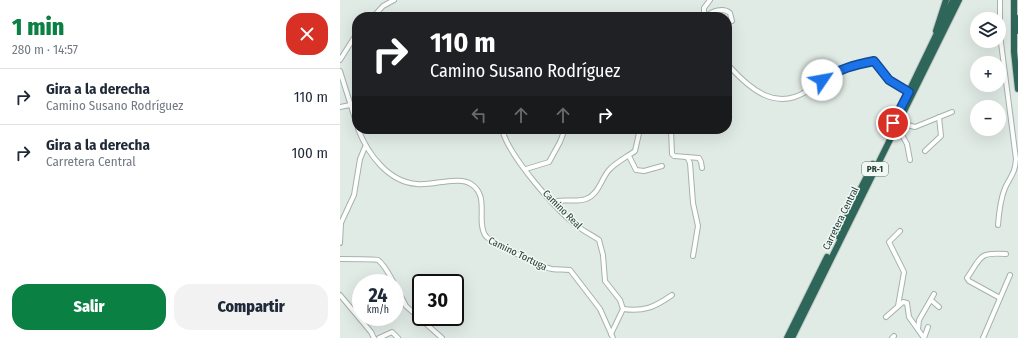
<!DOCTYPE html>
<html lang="es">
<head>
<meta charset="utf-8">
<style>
	:root { --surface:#fff; --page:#f2f2f3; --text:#1f2937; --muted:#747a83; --line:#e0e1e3; --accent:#0b8043 }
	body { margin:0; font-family:"Fira Sans Condensed",sans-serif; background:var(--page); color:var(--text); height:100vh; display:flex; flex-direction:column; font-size:15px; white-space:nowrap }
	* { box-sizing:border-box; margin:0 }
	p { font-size:13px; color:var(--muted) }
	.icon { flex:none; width:22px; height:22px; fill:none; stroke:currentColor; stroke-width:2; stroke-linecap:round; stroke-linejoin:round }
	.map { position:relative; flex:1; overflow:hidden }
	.drawer { display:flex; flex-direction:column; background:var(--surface); width:340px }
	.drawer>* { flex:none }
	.banner { position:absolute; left:12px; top:12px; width:380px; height:122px; border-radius:16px; box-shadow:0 4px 16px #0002; background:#202124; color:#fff; overflow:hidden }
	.controls { position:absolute; left:630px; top:12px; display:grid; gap:8px }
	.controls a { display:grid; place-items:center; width:36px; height:36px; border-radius:50%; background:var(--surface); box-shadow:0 4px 16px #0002; font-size:20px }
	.speed { position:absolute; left:12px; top:274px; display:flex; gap:8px; font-size:20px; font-weight:700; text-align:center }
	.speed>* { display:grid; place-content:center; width:52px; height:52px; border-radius:50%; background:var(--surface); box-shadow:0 4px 16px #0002; line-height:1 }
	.speed small { font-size:10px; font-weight:400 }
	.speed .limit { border:2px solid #111; border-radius:6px; background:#fff; color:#111 }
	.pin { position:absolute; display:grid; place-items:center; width:34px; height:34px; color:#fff; margin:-17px; border:2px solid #fff; border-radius:50%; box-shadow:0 1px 4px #0007 }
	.me { position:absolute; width:44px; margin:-22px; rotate:57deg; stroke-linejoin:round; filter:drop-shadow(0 0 3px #0008) }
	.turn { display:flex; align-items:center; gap:14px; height:84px; padding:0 12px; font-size:18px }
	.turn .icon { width:52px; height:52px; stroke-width:2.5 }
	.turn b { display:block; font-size:28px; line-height:34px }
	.lanes { display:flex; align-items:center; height:38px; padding:0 12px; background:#0003; justify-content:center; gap:20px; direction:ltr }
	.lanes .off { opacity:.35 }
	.round { display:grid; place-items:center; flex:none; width:42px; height:42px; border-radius:16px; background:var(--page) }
	.overview { display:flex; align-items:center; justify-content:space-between; height:68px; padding:0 12px }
	h1 { font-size:24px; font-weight:800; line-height:30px; color:var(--accent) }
	.primary-button { display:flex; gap:8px; margin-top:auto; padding:8px 12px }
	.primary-button a { flex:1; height:46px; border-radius:16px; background:var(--accent); color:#fff; font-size:16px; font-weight:800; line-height:46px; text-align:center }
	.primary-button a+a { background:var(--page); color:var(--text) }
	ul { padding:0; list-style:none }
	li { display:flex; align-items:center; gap:12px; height:56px; padding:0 12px; border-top:1px solid var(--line) }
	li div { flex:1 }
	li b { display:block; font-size:15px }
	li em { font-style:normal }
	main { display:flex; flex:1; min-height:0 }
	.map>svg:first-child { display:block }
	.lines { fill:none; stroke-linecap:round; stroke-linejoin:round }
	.minor-casing { stroke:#a4b3ad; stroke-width:6 }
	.highway-casing { stroke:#c1c8c6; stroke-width:8 }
	.minor { stroke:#fff; stroke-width:4 }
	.highway { stroke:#2f665a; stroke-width:6 }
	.route-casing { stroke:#114b97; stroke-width:10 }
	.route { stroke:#1a73e8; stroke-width:7 }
	.labels { text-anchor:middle; stroke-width:3; stroke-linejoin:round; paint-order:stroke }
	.shield { fill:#f1f8f4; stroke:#60746e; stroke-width:1 }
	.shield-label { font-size:9px; font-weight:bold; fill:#223b34 }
	.street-label { font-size:10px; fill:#223b34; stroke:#f1f8f4 }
</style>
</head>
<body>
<main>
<section class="drawer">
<div class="overview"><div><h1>1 min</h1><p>280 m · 14:57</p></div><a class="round" style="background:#d93025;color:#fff"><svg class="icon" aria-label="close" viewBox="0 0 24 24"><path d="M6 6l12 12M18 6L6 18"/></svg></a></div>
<ul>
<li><svg class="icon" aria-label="right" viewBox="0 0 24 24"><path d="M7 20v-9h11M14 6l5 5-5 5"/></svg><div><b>Gira a la derecha</b><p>Camino Susano Rodríguez</p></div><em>110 m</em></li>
<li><svg class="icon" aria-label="right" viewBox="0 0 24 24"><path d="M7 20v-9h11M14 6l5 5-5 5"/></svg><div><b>Gira a la derecha</b><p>Carretera Central</p></div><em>100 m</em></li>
</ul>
<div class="primary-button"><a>Salir</a><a>Compartir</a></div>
</section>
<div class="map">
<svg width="678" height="338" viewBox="0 0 678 338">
	<rect width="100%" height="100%" fill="#e1ebe6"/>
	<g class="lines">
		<g class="minor-casing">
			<g id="minor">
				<path d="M33,17L43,6L54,0"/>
				<path d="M364,17V8L370,0"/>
				<path d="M366,17C372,11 383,7 390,13L392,21"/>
				<path d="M0,60L17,33"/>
				<path d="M387,68L390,67C411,90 436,111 467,91C477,85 485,76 495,71C507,65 521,63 534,61L549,80L569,92"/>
				<path d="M0,71L17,125"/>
				<path d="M0,107L10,105"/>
				<path d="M563,114L564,124L562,135L567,144L570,160"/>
				<path d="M564,124L575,127L612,112"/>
				<path d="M18,129C28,154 48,182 77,184C85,185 94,183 102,182C111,181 123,179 131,184C150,196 136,220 145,235C149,242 202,267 212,269C218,270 224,269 230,270L260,309L273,338"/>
				<path d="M162,129C168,155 215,209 236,225C243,231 252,235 259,240L263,255L265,281L280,300L283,309L271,334"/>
				<path d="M331,129L332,154L334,156L359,158L361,162L362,168"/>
				<path d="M585,151L601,136L599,117"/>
				<path d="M289,156L296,170L304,171L322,166"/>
				<path d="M347,157L350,163L353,203L358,226L353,256"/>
				<path d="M186,169L209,162L220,142L225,129"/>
				<path d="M212,202C223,198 235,203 246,199C259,194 261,179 269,170C276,162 287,157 295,151L300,129"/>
				<path d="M658,225C659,212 660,200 665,188C671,175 675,174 676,159L660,35V0"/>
				<path d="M0,243L1,223L14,195L20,159L25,147"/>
				<path d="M0,259C6,259 35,259 38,260C44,264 50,276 54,283"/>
				<path d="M55,285L66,306L102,338"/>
				<path d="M0,295L31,332L34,338"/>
				<path d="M660,298L629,281L627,278C642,256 639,252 666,254"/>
				<path d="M591,300L599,307"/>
				<path d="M558,306L564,272L549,242L560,231"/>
				<path d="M283,309C304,312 315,307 332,295"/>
				<path d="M546,317L563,302L567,303L569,317L584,338"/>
				<path d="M578,329L579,320L594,294"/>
				<path d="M39,338L52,332L58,338"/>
				<path d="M552,338L554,336"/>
				<path d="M584,338L588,327"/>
				<path d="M643,338L670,275"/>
			</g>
		</g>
		<g class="highway-casing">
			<g id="highway">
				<path d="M674,0V52L678,89"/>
				<path d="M678,18V31"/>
				<path d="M596,31L606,0"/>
				<path d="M558,114L613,0"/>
				<path d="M497,236L533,164"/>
				<path d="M447,338L487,257"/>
				<path d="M452,338L619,0"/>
			</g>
		</g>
		<use href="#minor" class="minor"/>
		<use href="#highway" class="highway"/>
	</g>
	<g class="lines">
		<g class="route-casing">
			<path id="route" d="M482,80C499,69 514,65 534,61L549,80L569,92L553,123"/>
		</g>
		<use href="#route" class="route"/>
	</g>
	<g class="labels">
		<rect class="shield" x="522" y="162" width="26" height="14" rx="3"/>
		<g class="shield-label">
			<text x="535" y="172">PR-1</text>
		</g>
		<g class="street-label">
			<text transform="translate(223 209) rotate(45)" y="4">Camino Real</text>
			<text transform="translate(500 218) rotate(-64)" y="4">Carretera Central</text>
			<text transform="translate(178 253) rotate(26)" y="4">Camino Tortuga</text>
		</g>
	</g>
</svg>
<div class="controls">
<a><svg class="icon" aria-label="layers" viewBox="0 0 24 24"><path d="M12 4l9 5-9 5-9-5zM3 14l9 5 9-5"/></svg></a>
<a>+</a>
<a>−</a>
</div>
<div class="speed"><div>24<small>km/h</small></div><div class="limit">30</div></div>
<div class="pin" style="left:553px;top:123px;background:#d93025"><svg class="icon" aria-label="arrive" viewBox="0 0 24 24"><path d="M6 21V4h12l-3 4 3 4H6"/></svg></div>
<svg class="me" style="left:482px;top:80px" viewBox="-20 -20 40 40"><circle r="19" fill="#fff"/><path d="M0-13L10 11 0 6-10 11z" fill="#1a73e8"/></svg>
<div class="banner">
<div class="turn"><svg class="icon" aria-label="right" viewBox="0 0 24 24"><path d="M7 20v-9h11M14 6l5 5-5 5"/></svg><div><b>110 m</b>Camino Susano Rodríguez</div></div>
<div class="lanes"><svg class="icon off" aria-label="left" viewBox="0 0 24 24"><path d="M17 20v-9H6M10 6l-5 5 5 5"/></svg><svg class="icon off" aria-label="ahead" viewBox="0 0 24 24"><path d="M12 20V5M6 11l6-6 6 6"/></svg><svg class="icon off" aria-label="ahead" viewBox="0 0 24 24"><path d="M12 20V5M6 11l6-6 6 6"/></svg><svg class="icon" aria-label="right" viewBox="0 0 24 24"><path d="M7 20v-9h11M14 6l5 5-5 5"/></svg></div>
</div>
</div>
</main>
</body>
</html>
